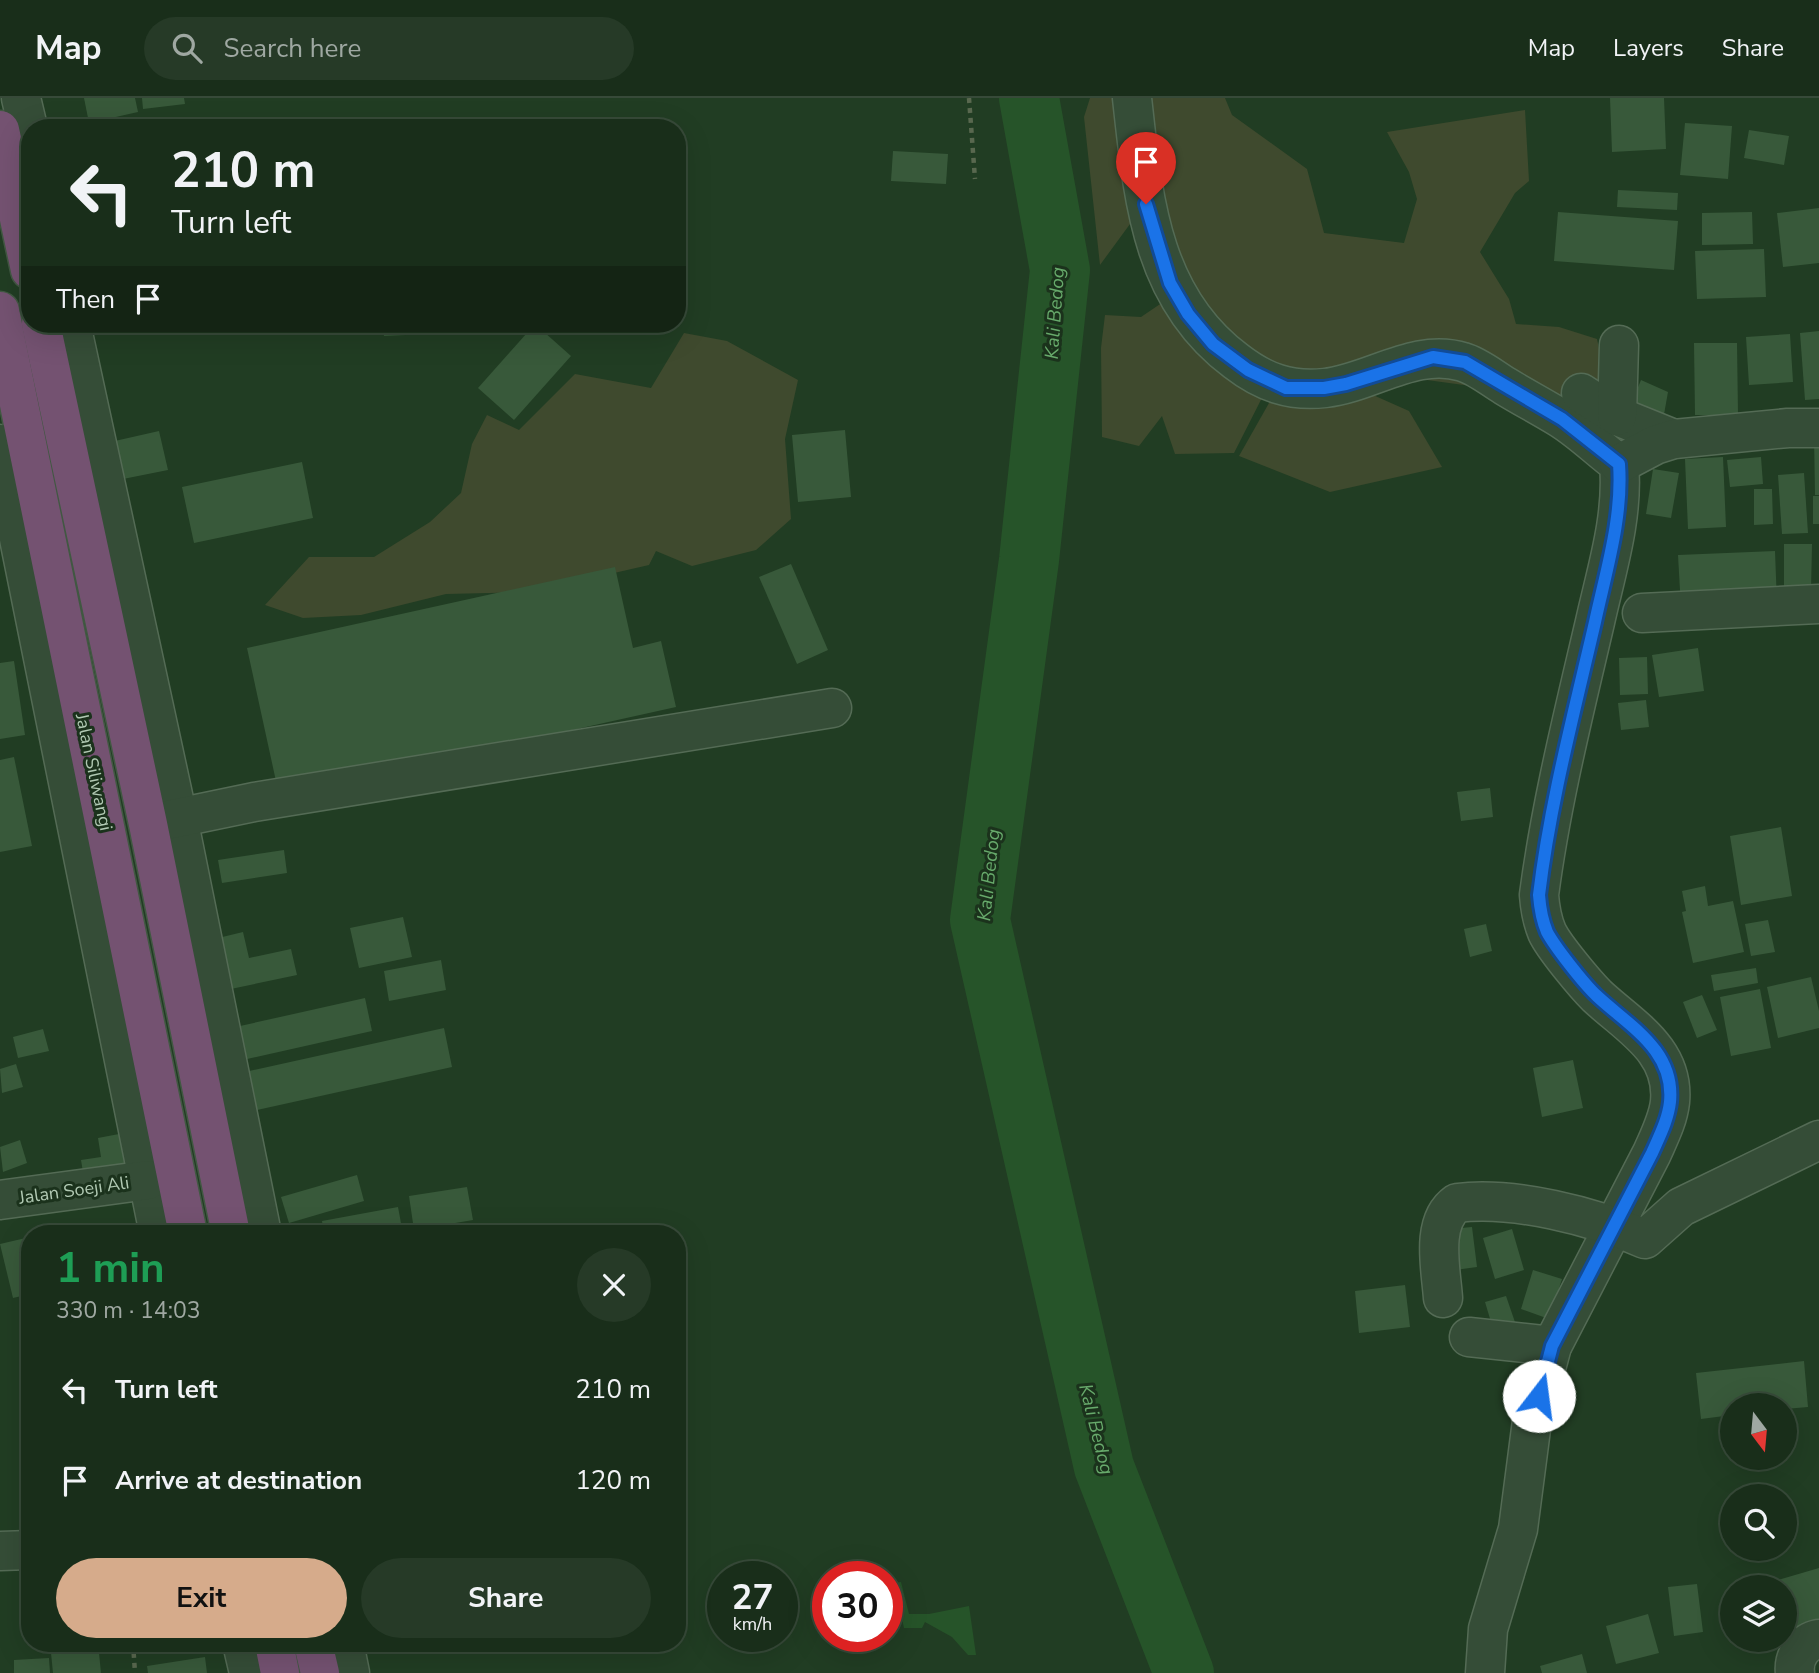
<!DOCTYPE html>
<html lang="en">
<head>
<meta charset="utf-8">
<style>
	:root { --surface:#192e1a; --page:#263a27; --text:#f1f3f6; --muted:#9fa8a2; --line:#374a39; --accent:#d6ab8b }
	body { margin:0; font-family:"Nunito Sans",sans-serif; background:var(--page); color:var(--text); height:100vh; display:flex; flex-direction:column; font-size:26px; white-space:nowrap }
	* { box-sizing:border-box; margin:0 }
	p { font-size:23px; color:var(--muted) }
	.icon { flex:none; width:38px; height:38px; fill:none; stroke:currentColor; stroke-width:2; stroke-linecap:round; stroke-linejoin:round }
	.map { position:relative; flex:1; overflow:hidden }
	.details { position:absolute; left:21px; top:1127px; width:665px; height:427px; display:flex; flex-direction:column; background:var(--surface); border-radius:28px; box-shadow:0 7px 28px #0002,0 0 0 2px var(--line) }
	.details>* { flex:none }
	.hud { position:absolute; left:21px; top:21px; width:665px; height:214px; border-radius:28px; box-shadow:0 7px 28px #0002,0 0 0 2px var(--line); background:#192e1a; color:var(--text); overflow:hidden }
	.needle { width:46px; rotate:164deg }
	.buttons { position:absolute; left:1720px; top:1295px; display:grid; gap:14px }
	.buttons a { display:grid; place-items:center; width:77px; height:77px; border-radius:50%; background:var(--surface); box-shadow:0 7px 28px #0002,0 0 0 2px var(--line); font-size:35px }
	.speed { position:absolute; left:707px; top:1463px; display:flex; gap:14px; font-size:35px; font-weight:700; text-align:center }
	.speed>* { display:grid; place-content:center; width:91px; height:91px; border-radius:50%; background:var(--surface); box-shadow:0 7px 28px #0002,0 0 0 2px var(--line); line-height:1 }
	.speed small { font-size:18px; font-weight:400 }
	.speed .limit { border:10px solid #d22; background:#fff; color:#111 }
	.pin { position:absolute; display:grid; place-items:center; width:60px; height:60px; color:#fff; margin:-72px -30px; border-radius:50% 50% 50% 0; rotate:-45deg; box-shadow:0 0 7px #0007 }
	.pin .icon { rotate:45deg }
	.me { position:absolute; width:77px; margin:-38px; rotate:15deg; stroke-linejoin:round; filter:drop-shadow(0 0 5px #0008) }
	.turn { display:flex; align-items:center; gap:24px; height:147px; padding:0 35px; font-size:32px }
	.turn .icon { width:91px; height:91px; stroke-width:2.5 }
	.turn b { display:block; font-size:49px; line-height:60px }
	.then { display:flex; align-items:center; height:66px; padding:0 35px; background:#0003; gap:14px; font-size:26px }
	.round { display:grid; place-items:center; flex:none; width:74px; height:74px; border-radius:37px; background:var(--page) }
	.headline { display:flex; align-items:center; justify-content:space-between; height:119px; padding:0 35px }
	h1 { font-size:42px; font-weight:700; line-height:52px; color:#1e9e55 }
	.action { display:flex; gap:14px; margin-top:auto; padding:14px 35px }
	.action a { flex:1; height:80px; border-radius:42px; background:var(--accent); color:#111; font-size:28px; font-weight:700; line-height:80px; text-align:center }
	.action a+a { background:var(--page); color:var(--text) }
	ul { padding:0; list-style:none }
	li { display:flex; align-items:center; gap:21px; height:91px; padding:0 35px }
	li div { flex:1 }
	li b { display:block; font-size:26px }
	li em { font-style:normal }
	header { display:flex; align-items:center; gap:42px; box-sizing:border-box; height:98px; padding:0 35px; background:var(--surface); border-bottom:2px solid var(--line) }
	header strong { font-size:33px }
	nav { display:flex; gap:38px; margin-inline-start:auto; font-size:24px }
	.search { width:490px; height:63px; background:var(--page); display:flex; align-items:center; gap:18px; box-sizing:border-box; padding:0 24px; border-radius:38px; color:var(--muted); font-size:26px }
	.map>svg:first-child { display:block }
	.green { fill:#3f4a2e }
	.water { fill:#265429 }
	.lines { fill:none; stroke-linecap:round; stroke-linejoin:round }
	.river { stroke:#265429; stroke-width:60 }
	.building { fill:#38593a }
	.minor-casing { stroke:#546b55; stroke-width:41 }
	.highway-casing { stroke:#415842; stroke-width:41 }
	.path { stroke:#59684f; stroke-width:4.5; stroke-dasharray:5 5; stroke-linecap:butt }
	.minor { stroke:#354d37; stroke-width:38 }
	.highway { stroke:#745271; stroke-width:38 }
	.route-casing { stroke:#114b97; stroke-width:18 }
	.route { stroke:#1a73e8; stroke-width:12 }
	.labels { text-anchor:middle; stroke-width:6; stroke-linejoin:round; paint-order:stroke }
	.street-label { font-size:18px; fill:#b1c9b3; stroke:#1b321c }
	.water-label { font-size:19px; font-style:italic; fill:#67aa6b; stroke:#1b321c }
</style>
</head>
<body>
<header>
<strong>Map</strong>
<div class="search"><svg class="icon" aria-label="search" viewBox="0 0 24 24"><circle cx="10" cy="10" r="6"/><path d="M15 15l6 6"/></svg>Search here</div>
<nav><a>Map</a><a>Layers</a><a>Share</a></nav>
</header>
<div class="map">
<svg width="1819" height="1575" viewBox="0 0 1819 1575">
	<rect width="100%" height="100%" fill="#213d23"/>
	<g class="green">
		<path d="M1090,0H1225L1232,17L1307,71L1324,135L1404,145L1417,101L1409,74L1387,34L1525,12L1529,83L1515,95L1480,154L1509,201L1516,226L1559,229L1597,241L1611,307L1405,279L1269,286L1234,355L1175,356L1162,318L1139,348L1102,339L1101,250L1105,217L1141,219L1172,198L1141,111L1100,167L1084,19Z"/>
		<path d="M684,235L727,243L798,282L785,341L791,421L756,452L692,468L656,453L649,467L531,494L446,496L361,517L303,520L265,507L309,459H374L430,424L461,395L472,346L487,317L519,332L575,276L651,290Z"/>
		<path d="M1355,289L1409,313L1442,369L1330,394L1239,358L1273,298Z"/>
	</g>
	<path class="water" d="M901,1484L909,1516H929L969,1508L976,1557H968L952,1539L925,1524L922,1530H904L894,1485Z"/>
	<g class="lines">
		<path class="river" d="M1029,0L1060,172L1029,462L980,822L1104,1369L1184,1575"/>
	</g>
	<g class="building">
		<path d="M84,0H135L138,14L89,25Z"/>
		<path d="M142,0H184L185,6L143,11Z"/>
		<path d="M1610,0H1664L1666,51L1612,54Z"/>
		<path d="M1685,25L1732,28L1728,81L1680,77Z"/>
		<path d="M1749,32L1789,38L1784,67L1744,60Z"/>
		<path d="M893,53L948,56L946,86L891,83Z"/>
		<path d="M1618,92L1678,95L1677,112L1617,109Z"/>
		<path d="M1819,110V165L1783,169L1777,115Z"/>
		<path d="M1558,114L1678,123L1674,172L1554,163Z"/>
		<path d="M1752,114L1753,146L1702,147V115Z"/>
		<path d="M1764,151L1766,199L1697,201L1695,153Z"/>
		<path d="M382,226H491L470,234L384,238Z"/>
		<path d="M535,226L571,258L514,322L478,290Z"/>
		<path d="M1819,233V301L1805,302L1800,235Z"/>
		<path d="M1790,236L1793,284L1749,287L1746,239Z"/>
		<path d="M1694,245H1737L1738,317H1695Z"/>
		<path d="M1641,282L1668,294L1663,322L1627,316Z"/>
		<path d="M845,332L851,399L798,404L792,337Z"/>
		<path d="M159,333L168,372L113,383L106,345Z"/>
		<path d="M1814,336H1819V397H1815Z"/>
		<path d="M1723,359L1726,429L1688,431L1685,361Z"/>
		<path d="M1761,359L1763,386L1730,389L1727,362Z"/>
		<path d="M302,364L313,420L194,445L182,389Z"/>
		<path d="M1653,371L1679,375L1671,420L1646,416Z"/>
		<path d="M1804,375L1808,435L1782,436L1778,377Z"/>
		<path d="M1754,391H1772L1773,426L1754,427Z"/>
		<rect x="1813" y="398" width="6" height="28"/>
		<path d="M1784,446H1812L1811,493H1784Z"/>
		<path d="M1775,453L1777,506L1681,510L1678,457Z"/>
		<path d="M791,466L828,552L797,566L759,479Z"/>
		<path d="M615,469L633,550L661,543L676,609L279,697L247,550Z"/>
		<path d="M1698,550L1704,593L1659,599L1652,557Z"/>
		<path d="M1647,559L1648,596L1620,597L1619,560Z"/>
		<path d="M14,563L25,637L0,641V565Z"/>
		<path d="M1646,602L1649,629L1621,632L1618,605Z"/>
		<path d="M14,659L32,748L0,754V662Z"/>
		<path d="M1490,690L1493,719L1461,723L1457,694Z"/>
		<path d="M1781,729L1792,798L1741,807L1730,738Z"/>
		<path d="M284,752L287,775L222,785L218,762Z"/>
		<path d="M1705,788L1708,808L1733,803L1744,854L1693,865L1682,814L1686,813L1682,793Z"/>
		<path d="M403,819L412,859L359,870L350,830Z"/>
		<path d="M1768,822L1775,854L1751,858L1745,826Z"/>
		<path d="M1486,826L1492,853L1470,859L1464,831Z"/>
		<path d="M243,834L249,860L291,851L297,877L226,892L214,841Z"/>
		<path d="M441,862L446,892L389,903L384,873Z"/>
		<path d="M1756,870L1758,885L1714,893L1711,877Z"/>
		<path d="M1811,879L1819,913V930L1778,940L1767,889Z"/>
		<path d="M1760,891L1771,950L1731,958L1720,899Z"/>
		<path d="M1702,897L1717,932L1697,940L1683,904Z"/>
		<path d="M365,900L372,933L238,963L231,930Z"/>
		<path d="M444,930L452,969L257,1012L249,973Z"/>
		<path d="M43,931L49,953L18,960L13,939Z"/>
		<path d="M1573,962L1583,1010L1542,1019L1533,970Z"/>
		<path d="M16,966L23,989L2,995L0,971Z"/>
		<path d="M119,1036L126,1073L84,1080L81,1062L101,1059L98,1040Z"/>
		<path d="M20,1042L27,1065L3,1074L0,1049Z"/>
		<path d="M357,1077L364,1103L289,1125L281,1099Z"/>
		<path d="M467,1089L473,1122L414,1132L409,1098Z"/>
		<path d="M398,1109L403,1136H324L322,1123Z"/>
		<path d="M1472,1129L1477,1169L1455,1172L1450,1131Z"/>
		<path d="M1512,1131L1524,1172L1495,1181L1483,1140Z"/>
		<path d="M30,1139V1196L13,1200L0,1146Z"/>
		<path d="M1533,1172L1562,1181L1549,1221L1521,1211Z"/>
		<path d="M1405,1187L1410,1229L1359,1235L1355,1193Z"/>
		<path d="M1506,1198L1516,1227L1494,1234L1485,1204Z"/>
		<path d="M1804,1263L1808,1309L1785,1311V1307H1732V1317L1701,1321L1696,1275Z"/>
		<path d="M1819,1470V1528L1793,1536L1785,1507V1489H1780L1778,1482Z"/>
		<path d="M1697,1486L1703,1534L1674,1538L1668,1489Z"/>
		<path d="M1648,1516L1659,1555L1616,1566L1606,1528Z"/>
		<path d="M50,1545H98L101,1575H53Z"/>
		<path d="M144,1545H215L216,1551L144,1554Z"/>
		<path d="M1582,1556L1587,1575H1542L1540,1568Z"/>
		<path d="M205,1559L207,1575H148L147,1568Z"/>
		<path d="M49,1560L50,1575H14V1562Z"/>
	</g>
	<g class="lines">
		<g class="minor-casing">
			<g id="minor">
				<path d="M21,0L30,38"/>
				<path d="M1132,0C1143,98 1150,199 1236,263C1263,284 1290,294 1325,290C1371,285 1416,249 1463,264C1477,268 1492,280 1505,288C1523,299 1542,309 1560,320C1581,333 1599,351 1619,366C1624,419 1606,474 1595,524C1574,614 1551,705 1539,797C1540,810 1542,822 1547,834C1554,849 1585,886 1597,898C1629,928 1675,952 1670,1004C1668,1022 1659,1039 1652,1055L1552,1248L1532,1323L1518,1431L1488,1531L1485,1575"/>
				<path d="M71,226L178,720L262,1136"/>
				<path d="M1581,295L1617,318L1674,341"/>
				<path d="M1617,318L1619,247"/>
				<path d="M0,346L159,1136"/>
				<path d="M1619,366L1655,347L1674,341L1788,330H1819"/>
				<path d="M1642,515L1819,506"/>
				<path d="M153,725L254,704L832,610"/>
				<path d="M0,1102L148,1082"/>
				<path d="M1443,1200C1441,1171 1430,1124 1457,1105C1514,1098 1593,1118 1645,1141L1681,1109L1819,1042"/>
				<path d="M1469,1239L1552,1248"/>
				<path d="M0,1453L30,1452"/>
				<path d="M242,1545L249,1575"/>
				<path d="M344,1545L350,1575"/>
				<path d="M1795,1575C1793,1559 1803,1544 1819,1541"/>
			</g>
		</g>
		<g class="highway-casing">
			<g id="highway">
				<path d="M0,32L30,172"/>
				<path d="M0,213L188,1136"/>
				<path d="M41,226L148,726L231,1136"/>
				<path d="M274,1545L280,1575"/>
				<path d="M313,1545L320,1575"/>
			</g>
		</g>
		<g class="path">
			<path d="M969,0L975,81"/>
			<path d="M133,1545L135,1575"/>
		</g>
		<use href="#minor" class="minor"/>
		<use href="#highway" class="highway"/>
	</g>
	<g class="lines">
		<g class="route-casing">
			<path id="route" d="M1146,106L1170,185L1188,216L1213,246L1248,272L1286,290H1324L1346,286L1433,259L1465,264L1562,321L1619,366C1623,419 1606,473 1595,524C1574,615 1550,705 1539,797C1540,810 1542,822 1547,834C1555,849 1584,886 1597,898C1629,928 1675,952 1670,1004C1668,1022 1659,1039 1652,1055L1552,1248L1539,1298"/>
		</g>
		<use href="#route" class="route"/>
	</g>
	<g class="labels">
		<g class="street-label">
			<text transform="translate(94 674) rotate(78)" y="6">Jalan Siliwangi</text>
			<text transform="translate(74 1092) rotate(-8)" y="6">Jalan Soeji Ali</text>
		</g>
		<g class="water-label">
			<text transform="translate(1054 215) rotate(-86)" y="7">Kali Bedog</text>
			<text transform="translate(988 777) rotate(-84)" y="7">Kali Bedog</text>
			<text transform="translate(1097 1331) rotate(76)" y="7">Kali Bedog</text>
		</g>
	</g>
</svg>
<div class="buttons">
<a><svg class="needle" viewBox="-14 -14 28 28"><path d="M0-13l5 13h-10z" fill="#e53935"/><path d="M0 13l5-13h-10z" fill="#9fa8a2"/></svg></a>
<a><svg class="icon" aria-label="search" viewBox="0 0 24 24"><circle cx="10" cy="10" r="6"/><path d="M15 15l6 6"/></svg></a>
<a><svg class="icon" aria-label="layers" viewBox="0 0 24 24"><path d="M12 4l9 5-9 5-9-5zM3 14l9 5 9-5"/></svg></a>
</div>
<div class="speed"><div>27<small>km/h</small></div><div class="limit">30</div></div>
<div class="pin" style="left:1146px;top:106px;background:#d93025"><svg class="icon" aria-label="arrive" viewBox="0 0 24 24"><path d="M6 21V4h12l-3 4 3 4H6"/></svg></div>
<svg class="me" style="left:1539px;top:1298px" viewBox="-20 -20 40 40"><circle r="19" fill="#fff"/><path d="M0-13L10 11 0 6-10 11z" fill="#1a73e8"/></svg>
<div class="hud">
<div class="turn"><svg class="icon" aria-label="left" viewBox="0 0 24 24"><path d="M17 20v-9H6M10 6l-5 5 5 5"/></svg><div><b>210 m</b>Turn left</div></div>
<div class="then">Then<svg class="icon" aria-label="arrive" viewBox="0 0 24 24"><path d="M6 21V4h12l-3 4 3 4H6"/></svg></div>
</div>
<section class="details">
<div class="headline"><div><h1>1 min</h1><p>330 m · 14:03</p></div><a class="round"><svg class="icon" aria-label="close" viewBox="0 0 24 24"><path d="M6 6l12 12M18 6L6 18"/></svg></a></div>
<ul>
<li><svg class="icon" aria-label="left" viewBox="0 0 24 24"><path d="M17 20v-9H6M10 6l-5 5 5 5"/></svg><div><b>Turn left</b></div><em>210 m</em></li>
<li><svg class="icon" aria-label="arrive" viewBox="0 0 24 24"><path d="M6 21V4h12l-3 4 3 4H6"/></svg><div><b>Arrive at destination</b></div><em>120 m</em></li>
</ul>
<div class="action"><a>Exit</a><a>Share</a></div>
</section>
</div>
</body>
</html>
